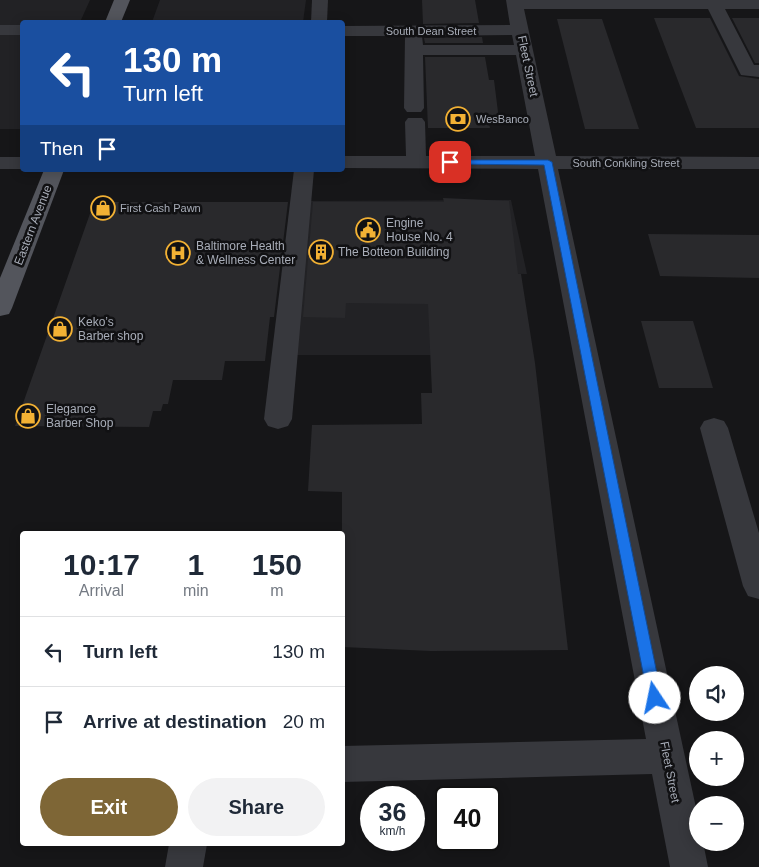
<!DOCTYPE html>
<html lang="en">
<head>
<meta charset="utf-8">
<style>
	:root { --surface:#fff; --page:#f2f2f3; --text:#1f2937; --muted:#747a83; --line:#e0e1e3; --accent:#7e6636 }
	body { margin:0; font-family:Arial,sans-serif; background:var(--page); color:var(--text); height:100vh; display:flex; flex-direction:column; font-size:19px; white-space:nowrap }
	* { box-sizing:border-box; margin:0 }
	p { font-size:16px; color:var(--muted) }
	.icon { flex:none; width:28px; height:28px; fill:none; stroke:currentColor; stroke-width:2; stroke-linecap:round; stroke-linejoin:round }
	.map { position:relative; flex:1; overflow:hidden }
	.panel { position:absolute; left:20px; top:531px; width:325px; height:315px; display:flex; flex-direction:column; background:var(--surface); border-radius:5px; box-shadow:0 2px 12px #0003 }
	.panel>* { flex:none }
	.hud { position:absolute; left:20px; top:20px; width:325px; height:152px; border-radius:5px; box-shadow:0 2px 12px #0003; background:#1a4fa0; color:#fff; overflow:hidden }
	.buttons { position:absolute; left:689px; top:666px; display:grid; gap:10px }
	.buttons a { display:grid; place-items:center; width:55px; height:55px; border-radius:50%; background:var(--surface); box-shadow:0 2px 12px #0003; font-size:25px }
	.speed { position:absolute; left:360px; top:786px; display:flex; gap:10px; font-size:25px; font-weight:700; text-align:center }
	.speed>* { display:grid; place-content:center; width:65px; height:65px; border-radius:50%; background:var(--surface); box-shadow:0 2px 12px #0003; line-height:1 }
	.speed small { font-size:12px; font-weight:400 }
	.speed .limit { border:2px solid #111; border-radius:8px; background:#fff; color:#111 }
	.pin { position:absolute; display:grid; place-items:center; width:42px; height:42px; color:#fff; margin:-21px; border-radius:10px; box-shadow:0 2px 8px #0006 }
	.me { position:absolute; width:55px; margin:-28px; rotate:349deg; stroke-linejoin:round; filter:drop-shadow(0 0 4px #0008) }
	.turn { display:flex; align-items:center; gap:18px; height:105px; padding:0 20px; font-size:22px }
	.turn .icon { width:65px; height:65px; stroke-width:2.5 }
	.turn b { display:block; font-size:35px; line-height:42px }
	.then { display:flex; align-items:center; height:48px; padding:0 20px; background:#0003; gap:10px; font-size:19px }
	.eta { display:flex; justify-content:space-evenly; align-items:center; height:85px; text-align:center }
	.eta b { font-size:30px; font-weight:700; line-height:35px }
	.action { display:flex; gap:10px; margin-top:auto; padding:10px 20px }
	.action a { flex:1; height:58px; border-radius:30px; background:var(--accent); color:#fff; font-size:20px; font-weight:700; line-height:58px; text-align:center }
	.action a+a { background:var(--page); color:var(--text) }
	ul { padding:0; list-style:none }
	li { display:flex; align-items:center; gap:15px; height:70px; padding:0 20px; border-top:1px solid var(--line) }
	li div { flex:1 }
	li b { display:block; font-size:19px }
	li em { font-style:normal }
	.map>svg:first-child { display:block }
	.built { fill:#222225 }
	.building { fill:#29292c }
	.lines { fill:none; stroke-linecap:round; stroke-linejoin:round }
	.minor { fill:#37383d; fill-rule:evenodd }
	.major { fill:#53555c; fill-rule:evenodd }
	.route { fill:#1a73e8; stroke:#114b97 }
	.labels { text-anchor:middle; stroke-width:5; stroke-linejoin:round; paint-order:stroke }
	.far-street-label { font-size:11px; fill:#a8adb8; stroke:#111113 }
	.far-poi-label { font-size:11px; fill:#a8adb8; stroke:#111113; text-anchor:start }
	.street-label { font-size:12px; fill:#a8adb8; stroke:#111113 }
	.poi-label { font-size:12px; fill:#a8adb8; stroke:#111113; text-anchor:start }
</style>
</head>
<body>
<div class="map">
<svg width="759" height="867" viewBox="0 0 759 867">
	<rect width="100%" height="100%" fill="#161618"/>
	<g class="built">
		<path d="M0,0H90L80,22H22V27H0Z"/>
		<path d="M160,0H306L303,22H152Z"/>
		<rect x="0" y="33" width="22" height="96"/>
		<path d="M511,200L527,274L431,273L434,355H293L310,201Z"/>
	</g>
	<g class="building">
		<path d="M422,0H475L479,23L423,24Z"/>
		<path d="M654,18H710L739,76L759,79V128H696Z"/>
		<path d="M732,18H759V63H755Z"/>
		<path d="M557,19H602L639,129H585Z"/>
		<path d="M482,37L483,43H425L424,38Z"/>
		<path d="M425,57H485L489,80H494L499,120L488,119L490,128H428Z"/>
		<path d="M443,198L509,201L518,274H521L535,363L568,650L431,651L342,647V492L308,491L312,425L422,424L421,393H432L428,304L346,303L345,318L303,317L313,202H444Z"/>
		<path d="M105,202H288L274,317H270L265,361H225L222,380H173L168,404H163L161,411H153L149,427L15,426L92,208Z"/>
		<path d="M648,234L759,235V278L660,276Z"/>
		<path d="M641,321H693L713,388H659Z"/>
	</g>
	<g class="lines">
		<g class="minor">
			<path d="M312,0H328L327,22H311Z"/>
			<path d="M506,0H759V9H725L754,65H759V77L741,75L708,9H524L556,156L759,157V169H558L698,817V842H703L708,867H670L652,774L342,782V746L646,739L538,169L342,168V156H406L405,122L408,118H422L425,122L426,156H535L516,55H423L424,108L421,112H407L404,108L405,36H342V26L510,25ZM512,35L514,45H423L422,36Z"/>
			<rect x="0" y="25" width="22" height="10"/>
			<rect x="0" y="157" width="22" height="12"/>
			<path d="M294,170H314L292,419L288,426L278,429L268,426L264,419Z"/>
			<path d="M714,418L724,421L728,428L759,533V599L748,596L743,586L700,428L704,421Z"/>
			<path d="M169,844H207L203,867H165Z"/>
		</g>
		<g class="major">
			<path d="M114,0H130L121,22H105Z"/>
			<path d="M44,170H64L12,308L9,314L0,316V278Z"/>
		</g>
	</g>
	<path class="route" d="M450,160H548L552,162L662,698L660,702L655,704L650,702L648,698L544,165L447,164V161Z"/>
	<defs>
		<g id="bank-ring" transform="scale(1.25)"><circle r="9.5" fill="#111113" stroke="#f2b134" stroke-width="1.5"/><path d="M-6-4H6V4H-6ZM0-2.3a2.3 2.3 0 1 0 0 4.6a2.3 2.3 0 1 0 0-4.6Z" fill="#f2b134"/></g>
		<g id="shop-ring" transform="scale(1.25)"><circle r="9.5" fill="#111113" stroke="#f2b134" stroke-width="1.5"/><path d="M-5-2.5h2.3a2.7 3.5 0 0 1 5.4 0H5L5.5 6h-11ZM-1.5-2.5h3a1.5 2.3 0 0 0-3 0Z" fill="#f2b134"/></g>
		<g id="civic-ring" transform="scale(1.25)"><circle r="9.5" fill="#111113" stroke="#f2b134" stroke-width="1.5"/><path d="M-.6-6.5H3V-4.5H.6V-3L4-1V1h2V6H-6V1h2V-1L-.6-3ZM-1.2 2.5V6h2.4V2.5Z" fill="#f2b134"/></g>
		<g id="building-ring" transform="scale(1.25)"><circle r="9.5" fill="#111113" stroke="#f2b134" stroke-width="1.5"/><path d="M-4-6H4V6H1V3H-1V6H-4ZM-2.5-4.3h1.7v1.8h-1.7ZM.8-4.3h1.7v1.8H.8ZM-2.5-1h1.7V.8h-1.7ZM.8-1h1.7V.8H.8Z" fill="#f2b134"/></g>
		<g id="hospital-ring" transform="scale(1.25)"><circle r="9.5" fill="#111113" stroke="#f2b134" stroke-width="1.5"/><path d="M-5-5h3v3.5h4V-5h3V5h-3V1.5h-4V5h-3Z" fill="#f2b134"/></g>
	</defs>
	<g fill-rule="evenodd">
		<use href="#bank-ring" x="458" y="119"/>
		<use href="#shop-ring" x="103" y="208"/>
		<use href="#civic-ring" x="368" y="230"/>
		<use href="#building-ring" x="321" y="252"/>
		<use href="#hospital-ring" x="178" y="253"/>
		<use href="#shop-ring" x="60" y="329"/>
		<use href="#shop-ring" x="28" y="416"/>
	</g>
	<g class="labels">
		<g class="far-street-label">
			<text x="431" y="35">South Dean Street</text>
			<text x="626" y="167">South Conkling Street</text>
		</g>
		<g class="far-poi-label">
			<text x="476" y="123">WesBanco</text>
			<text x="120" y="212">First Cash Pawn</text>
		</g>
		<g class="street-label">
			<text transform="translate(528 66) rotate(78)" y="4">Fleet Street</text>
			<text transform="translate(33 225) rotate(-69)" y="4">Eastern Avenue</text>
			<text transform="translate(670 772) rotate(79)" y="4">Fleet Street</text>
		</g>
		<g class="poi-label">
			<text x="386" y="227">Engine<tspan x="386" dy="14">House No. 4</tspan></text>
			<text x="196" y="250">Baltimore Health<tspan x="196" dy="14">&amp; Wellness Center</tspan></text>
			<text x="338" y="256">The Botteon Building</text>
			<text x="78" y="326">Keko’s<tspan x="78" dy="14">Barber shop</tspan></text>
			<text x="46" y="413">Elegance<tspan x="46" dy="14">Barber Shop</tspan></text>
		</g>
	</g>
</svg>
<div class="buttons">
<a><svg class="icon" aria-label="sound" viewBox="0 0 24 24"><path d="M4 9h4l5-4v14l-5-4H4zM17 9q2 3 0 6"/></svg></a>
<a>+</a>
<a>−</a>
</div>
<div class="speed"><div>36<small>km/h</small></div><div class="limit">40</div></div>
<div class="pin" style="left:450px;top:162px;background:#d93025"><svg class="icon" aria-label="arrive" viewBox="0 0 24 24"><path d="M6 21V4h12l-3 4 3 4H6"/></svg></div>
<svg class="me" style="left:655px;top:698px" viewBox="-20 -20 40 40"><circle r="19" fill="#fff"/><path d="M0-13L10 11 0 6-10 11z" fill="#1a73e8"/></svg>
<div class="hud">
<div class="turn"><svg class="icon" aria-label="left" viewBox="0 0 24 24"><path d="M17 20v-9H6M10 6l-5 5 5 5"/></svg><div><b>130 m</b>Turn left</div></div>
<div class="then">Then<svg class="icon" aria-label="arrive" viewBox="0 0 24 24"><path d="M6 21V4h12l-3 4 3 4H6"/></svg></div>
</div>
<section class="panel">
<div class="eta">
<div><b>10:17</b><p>Arrival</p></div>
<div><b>1</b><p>min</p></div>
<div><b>150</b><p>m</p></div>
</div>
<ul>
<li><svg class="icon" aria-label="left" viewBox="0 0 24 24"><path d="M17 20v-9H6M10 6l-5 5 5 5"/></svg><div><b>Turn left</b></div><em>130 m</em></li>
<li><svg class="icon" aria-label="arrive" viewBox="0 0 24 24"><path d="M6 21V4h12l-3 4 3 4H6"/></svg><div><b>Arrive at destination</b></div><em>20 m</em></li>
</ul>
<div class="action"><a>Exit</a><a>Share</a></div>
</section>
</div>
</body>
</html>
